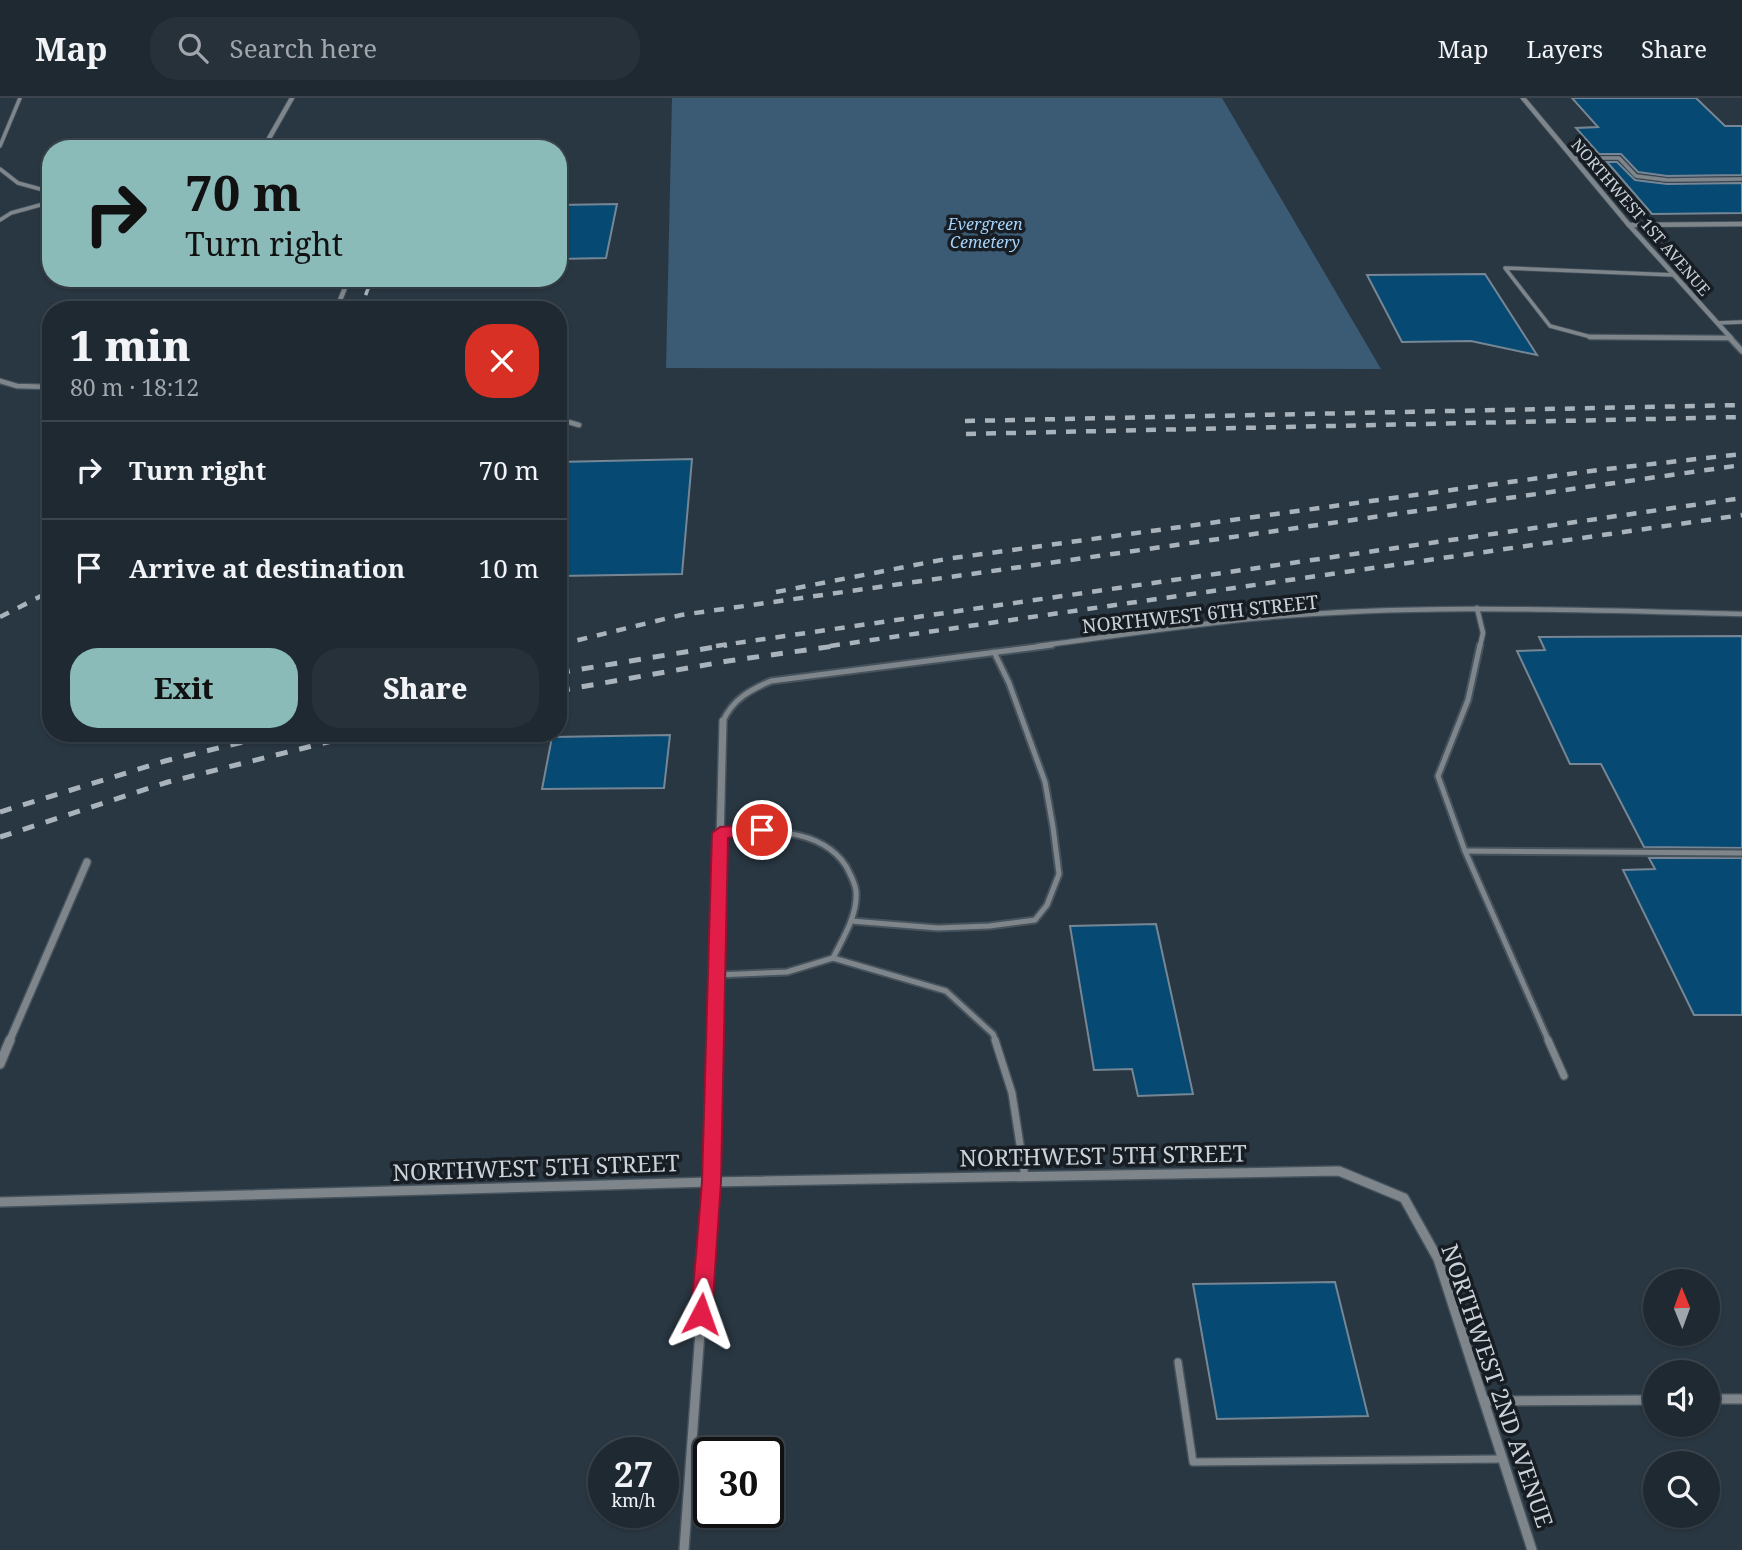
<!DOCTYPE html>
<html lang="en">
<head>
<meta charset="utf-8">
<style>
	:root { --surface:#1f2932; --page:#27313a; --text:#f1f3f6; --muted:#a1a6ac; --line:#3c454d; --accent:#8bbbb9 }
	body { margin:0; font-family:"Noto Serif",serif; background:var(--page); color:var(--text); height:100vh; display:flex; flex-direction:column; font-size:26px; white-space:nowrap }
	* { box-sizing:border-box; margin:0 }
	p { font-size:23px; color:var(--muted) }
	.icon { flex:none; width:38px; height:38px; fill:none; stroke:currentColor; stroke-width:2; stroke-linecap:round; stroke-linejoin:round }
	.map { position:relative; flex:1; overflow:hidden }
	.side { position:absolute; left:42px; top:203px; width:525px; height:441px; display:flex; flex-direction:column; background:var(--surface); border-radius:28px; box-shadow:0 2px 5px #0004,0 0 0 2px var(--line) }
	.side>* { flex:none }
	.top-card { position:absolute; left:42px; top:42px; width:525px; height:147px; border-radius:28px; box-shadow:0 2px 5px #0004,0 0 0 2px var(--line); background:#8bbbb9; color:#111; overflow:hidden }
	.needle { width:46px; rotate:359deg }
	.fabs { position:absolute; left:1643px; top:1171px; display:grid; gap:14px }
	.fabs a { display:grid; place-items:center; width:77px; height:77px; border-radius:50%; background:var(--surface); box-shadow:0 2px 5px #0004,0 0 0 2px var(--line); font-size:35px }
	.speed { position:absolute; left:588px; top:1339px; display:flex; gap:14px; font-size:35px; font-weight:700; text-align:center }
	.speed>* { display:grid; place-content:center; width:91px; height:91px; border-radius:50%; background:var(--surface); box-shadow:0 2px 5px #0004,0 0 0 2px var(--line); line-height:1 }
	.speed small { font-size:18px; font-weight:400 }
	.speed .limit { border:4px solid #111; border-radius:10px; background:#fff; color:#111 }
	.pin { position:absolute; display:grid; place-items:center; width:60px; height:60px; color:#fff; margin:-30px; border:4px solid #fff; border-radius:50%; box-shadow:0 2px 7px #0007 }
	.me { position:absolute; width:77px; margin:-38px; rotate:4deg; stroke-linejoin:round; filter:drop-shadow(0 0 5px #0008) }
	.turn { display:flex; align-items:center; gap:24px; height:147px; padding:0 28px; font-size:32px }
	.turn .icon { width:91px; height:91px; stroke-width:2.5 }
	.turn b { display:block; font-size:49px; line-height:60px }
	.round { display:grid; place-items:center; flex:none; width:74px; height:74px; border-radius:28px; background:var(--page) }
	.head { display:flex; align-items:center; justify-content:space-between; height:119px; padding:0 28px }
	h1 { font-size:42px; font-weight:800; line-height:52px }
	.action { display:flex; gap:14px; margin-top:auto; padding:14px 28px }
	.action a { flex:1; height:80px; border-radius:28px; background:var(--accent); color:#111; font-size:28px; font-weight:800; line-height:80px; text-align:center }
	.action a+a { background:var(--page); color:var(--text) }
	ul { padding:0; list-style:none }
	li { display:flex; align-items:center; gap:21px; height:98px; padding:0 28px; border-top:2px solid var(--line) }
	li div { flex:1 }
	li b { display:block; font-size:26px }
	li em { font-style:normal }
	header { display:flex; align-items:center; gap:42px; box-sizing:border-box; height:98px; padding:0 35px; background:var(--surface); border-bottom:2px solid var(--line) }
	header strong { font-size:33px }
	nav { display:flex; gap:38px; margin-inline-start:auto; font-size:24px }
	.search { width:490px; height:63px; background:var(--page); display:flex; align-items:center; gap:18px; box-sizing:border-box; padding:0 24px; border-radius:28px; color:var(--muted); font-size:26px }
	.map>svg:first-child { display:block }
	.green { fill:#3b5a74 }
	.building { fill:#064972; stroke:#768694; stroke-width:2 }
	.lines { fill:none; stroke-linecap:round; stroke-linejoin:round }
	.service-far3-casing { stroke:#46535d; stroke-width:5 }
	.service-far2-casing { stroke:#46535d; stroke-width:7 }
	.service-far1-casing { stroke:#46535d; stroke-width:9 }
	.service-casing { stroke:#46535d; stroke-width:10 }
	.minor-far3-casing { stroke:#46535d; stroke-width:6 }
	.minor-far2-casing { stroke:#46535d; stroke-width:8 }
	.minor-far1-casing { stroke:#46535d; stroke-width:10 }
	.minor-casing { stroke:#46535d; stroke-width:12 }
	.service-far3 { stroke:#7e858b; stroke-width:3.5 }
	.service-far2 { stroke:#7e858b; stroke-width:4.5 }
	.service-far1 { stroke:#7e858b; stroke-width:5 }
	.service { stroke:#7e858b; stroke-width:7 }
	.minor-far3 { stroke:#7e858b; stroke-width:4.5 }
	.minor-far2 { stroke:#7e858b; stroke-width:5 }
	.minor-far1 { stroke:#7e858b; stroke-width:7 }
	.minor { stroke:#7e858b; stroke-width:9 }
	.rail-far2 { stroke:#a9b3bb; stroke-width:3.5; stroke-dasharray:8 8; stroke-linecap:butt }
	.rail-far1 { stroke:#a9b3bb; stroke-width:4.5; stroke-dasharray:10 10; stroke-linecap:butt }
	.rail { stroke:#a9b3bb; stroke-width:5; stroke-dasharray:12 12; stroke-linecap:butt }
	.route { fill:#e11d48; stroke:#92132f; stroke-width:2 }
	.labels { text-anchor:middle; stroke-width:7; stroke-linejoin:round; paint-order:stroke }
	.far-street-label { font-size:16px; fill:#cad3da; stroke:#171d23 }
	.far-park-label { font-size:16px; font-style:italic; fill:#a5d3fa; stroke:#171d23 }
	.street-label { font-size:19px; fill:#cad3da; stroke:#171d23 }
	.near-street-label { font-size:23px; fill:#cad3da; stroke:#171d23 }
</style>
</head>
<body>
<header>
<strong>Map</strong>
<div class="search"><svg class="icon" aria-label="search" viewBox="0 0 24 24"><circle cx="10" cy="10" r="6"/><path d="M15 15l6 6"/></svg>Search here</div>
<nav><a>Map</a><a>Layers</a><a>Share</a></nav>
</header>
<div class="map">
<svg width="1742" height="1452" viewBox="0 0 1742 1452">
	<rect width="100%" height="100%" fill="#293742"/>
	<path class="green" d="M672,0H1222L1381,271L666,270Z"/>
	<g class="building">
		<path d="M1572,0H1696L1725,28H1742V77L1667,78L1638,74L1621,56H1599L1576,30L1598,29Z"/>
		<path d="M1607,64H1617L1635,82L1667,86L1742,85V115L1652,116Z"/>
		<path d="M617,106L606,160L558,161V107Z"/>
		<path d="M1485,176L1537,257L1471,243L1402,244L1367,177Z"/>
		<path d="M692,361L682,476L558,478V364Z"/>
		<path d="M1742,538V750L1644,749L1601,666H1570L1517,553L1545,552L1539,539Z"/>
		<path d="M670,637L664,690L542,691L552,639Z"/>
		<path d="M1649,760H1742V917H1694L1623,772L1655,771Z"/>
		<path d="M1156,826L1193,996L1138,998L1132,971L1094,972L1070,828Z"/>
		<path d="M1335,1184L1368,1318L1217,1321L1193,1186Z"/>
	</g>
	<g class="lines">
		<g class="service-far3-casing">
			<g id="service-far3">
				<path d="M0,48L20,0"/>
				<path d="M1574,60H1619L1636,78L1667,82L1742,81"/>
				<path d="M0,71L18,85L51,94"/>
				<path d="M0,122L11,115L51,104"/>
				<path d="M1674,177L1505,170L1550,228L1591,239L1730,240"/>
				<path d="M1717,225L1742,224"/>
			</g>
		</g>
		<g class="service-far2-casing">
			<g id="service-far2">
				<path d="M1590,239L1730,240"/>
				<path d="M0,283L17,288L51,289"/>
				<path d="M558,321L579,327"/>
				<path d="M1477,510L1483,535L1480,548"/>
				<path d="M1038,548C1108,539 1179,528 1249,521C1413,505 1578,512 1742,516"/>
			</g>
		</g>
		<g class="service-far1-casing">
			<g id="service-far1">
				<path d="M1480,547L1468,602L1438,678L1465,753L1549,944"/>
				<path d="M723,623C733,601 750,592 771,583L1052,547"/>
				<path d="M1465,753L1742,755"/>
				<path d="M851,823L938,830L989,828L1035,822L1047,807L1059,776L1053,729L1045,684L1009,585L994,554"/>
				<path d="M833,860L946,893L993,936L996,944"/>
				<path d="M716,877L787,874L833,860C843,840 858,817 856,793C855,784 850,776 846,768C820,728 761,732 720,735"/>
			</g>
		</g>
		<g class="service-casing">
			<g id="service">
				<path d="M995,942L1012,995L1025,1079"/>
				<path d="M1548,942L1564,978"/>
				<path d="M1178,1264L1193,1364L1502,1361"/>
			</g>
		</g>
		<g class="minor-far3-casing">
			<g id="minor-far3">
				<path d="M1523,0L1629,127L1731,240"/>
				<path d="M263,51L292,0"/>
				<path d="M1629,127L1742,126"/>
				<path d="M336,212L349,180"/>
			</g>
		</g>
		<g class="minor-far2-casing">
			<path id="minor-far2" d="M1729,239L1742,253"/>
		</g>
		<g class="minor-far1-casing">
			<g id="minor-far1">
				<path d="M9,944L87,764"/>
				<path d="M715,944L723,623"/>
			</g>
		</g>
		<g class="minor-casing">
			<g id="minor">
				<path d="M0,966L10,942"/>
				<path d="M0,1104L711,1084L1339,1073L1404,1100L1438,1161L1532,1452"/>
				<path d="M1708,1301H1742"/>
				<path d="M1485,1303L1656,1302"/>
				<path d="M684,1452L711,1084L715,942"/>
			</g>
		</g>
		<use href="#service-far3" class="service-far3"/>
		<use href="#service-far2" class="service-far2"/>
		<use href="#service-far1" class="service-far1"/>
		<use href="#service" class="service"/>
		<use href="#minor-far3" class="minor-far3"/>
		<use href="#minor-far2" class="minor-far2"/>
		<use href="#minor-far1" class="minor-far1"/>
		<use href="#minor" class="minor"/>
		<path class="rail-far2" d="M360,212L372,180"/>
		<g class="rail-far1">
			<path d="M965,323L1742,307"/>
			<path d="M966,336L1742,319"/>
			<path d="M776,494L946,461L1598,372L1742,356"/>
			<path d="M0,519L51,493"/>
			<path d="M558,547L681,517L1742,367"/>
			<path d="M716,548L1742,400"/>
			<path d="M830,548L1742,417"/>
		</g>
		<g class="rail">
			<path d="M558,575L727,547"/>
			<path d="M558,593L728,563L842,547"/>
			<path d="M0,714L165,663L280,635"/>
			<path d="M0,739L168,684L364,635"/>
		</g>
	</g>
	<path class="route" d="M762,726L767,727L770,732L767,736L728,740L721,1084L712,1216L709,1223L701,1225L694,1223L691,1216L702,1084L712,735L720,729Z"/>
	<g class="labels">
		<g class="far-street-label">
			<text transform="translate(1641 119) rotate(49)" y="6">NORTHWEST 1ST AVENUE</text>
		</g>
		<g class="far-park-label">
			<text x="985" y="132">Evergreen<tspan x="985" dy="18">Cemetery</tspan></text>
		</g>
		<g class="street-label">
			<text transform="translate(1200 516) rotate(-6)" y="7">NORTHWEST 6TH STREET</text>
		</g>
		<g class="near-street-label">
			<text transform="translate(1103 1058) rotate(-1)" y="8">NORTHWEST 5TH STREET</text>
			<text transform="translate(536 1070) rotate(-2)" y="8">NORTHWEST 5TH STREET</text>
			<text transform="translate(1497 1288) rotate(71)" y="8">NORTHWEST 2ND AVENUE</text>
		</g>
	</g>
</svg>
<div class="fabs">
<a><svg class="needle" viewBox="-14 -14 28 28"><path d="M0-13l5 13h-10z" fill="#e53935"/><path d="M0 13l5-13h-10z" fill="#a1a6ac"/></svg></a>
<a><svg class="icon" aria-label="sound" viewBox="0 0 24 24"><path d="M4 9h4l5-4v14l-5-4H4zM17 9q2 3 0 6"/></svg></a>
<a><svg class="icon" aria-label="search" viewBox="0 0 24 24"><circle cx="10" cy="10" r="6"/><path d="M15 15l6 6"/></svg></a>
</div>
<div class="speed"><div>27<small>km/h</small></div><div class="limit">30</div></div>
<div class="pin" style="left:762px;top:732px;background:#d93025"><svg class="icon" aria-label="arrive" viewBox="0 0 24 24"><path d="M6 21V4h12l-3 4 3 4H6"/></svg></div>
<svg class="me" style="left:701px;top:1216px" viewBox="-20 -20 40 40"><path d="M0-17L14 15 0 8-14 15z" fill="#e11d48" stroke="#fff" stroke-width="4"/></svg>
<div class="top-card">
<div class="turn"><svg class="icon" aria-label="right" viewBox="0 0 24 24"><path d="M7 20v-9h11M14 6l5 5-5 5"/></svg><div><b>70 m</b>Turn right</div></div>
</div>
<section class="side">
<div class="head"><div><h1>1 min</h1><p>80 m · 18:12</p></div><a class="round" style="background:#d93025;color:#fff"><svg class="icon" aria-label="close" viewBox="0 0 24 24"><path d="M6 6l12 12M18 6L6 18"/></svg></a></div>
<ul>
<li><svg class="icon" aria-label="right" viewBox="0 0 24 24"><path d="M7 20v-9h11M14 6l5 5-5 5"/></svg><div><b>Turn right</b></div><em>70 m</em></li>
<li><svg class="icon" aria-label="arrive" viewBox="0 0 24 24"><path d="M6 21V4h12l-3 4 3 4H6"/></svg><div><b>Arrive at destination</b></div><em>10 m</em></li>
</ul>
<div class="action"><a>Exit</a><a>Share</a></div>
</section>
</div>
</body>
</html>
